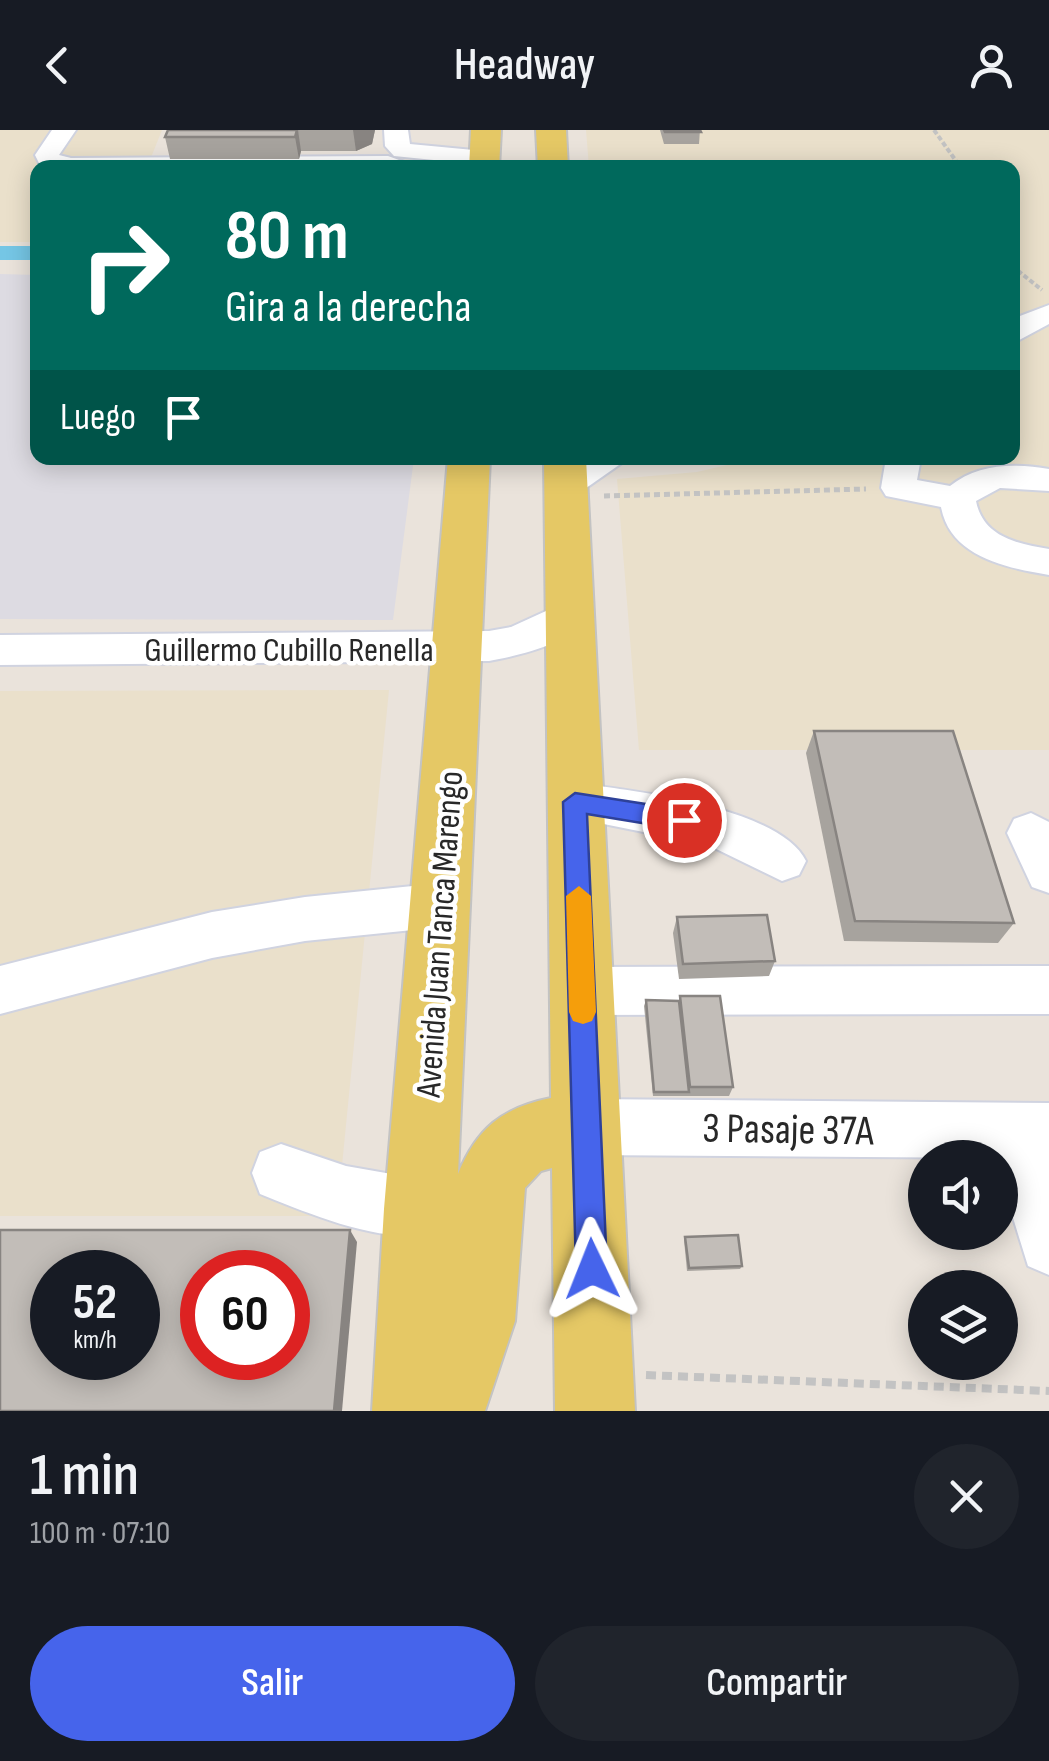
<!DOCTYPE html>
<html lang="es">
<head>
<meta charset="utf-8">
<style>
	:root { --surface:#171b24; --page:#20242c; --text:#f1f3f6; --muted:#9ea1a6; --accent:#4664eb }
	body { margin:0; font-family:"Sofia Sans Condensed",sans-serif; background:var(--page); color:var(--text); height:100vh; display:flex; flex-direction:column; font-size:38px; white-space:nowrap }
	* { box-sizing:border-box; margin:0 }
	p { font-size:32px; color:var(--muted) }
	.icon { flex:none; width:55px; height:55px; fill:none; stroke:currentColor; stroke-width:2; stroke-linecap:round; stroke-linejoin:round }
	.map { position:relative; height:1281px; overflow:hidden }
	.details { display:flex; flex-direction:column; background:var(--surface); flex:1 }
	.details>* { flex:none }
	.guide { position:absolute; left:30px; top:30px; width:990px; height:305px; border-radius:20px; box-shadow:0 5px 25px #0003; background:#00695c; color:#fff; overflow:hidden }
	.tools { position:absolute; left:908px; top:1010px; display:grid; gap:20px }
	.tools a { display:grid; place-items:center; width:110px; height:110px; border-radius:50%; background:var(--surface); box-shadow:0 5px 25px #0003; font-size:50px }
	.speed { position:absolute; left:30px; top:1120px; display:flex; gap:20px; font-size:50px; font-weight:700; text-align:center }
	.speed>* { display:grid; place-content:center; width:130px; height:130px; border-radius:50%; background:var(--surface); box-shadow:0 5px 25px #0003; line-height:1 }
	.speed small { font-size:25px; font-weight:400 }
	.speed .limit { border:15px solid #d22; background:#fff; color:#111 }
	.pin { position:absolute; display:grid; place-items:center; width:85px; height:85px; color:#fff; margin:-42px; border:5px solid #fff; border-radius:50%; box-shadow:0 2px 10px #0007 }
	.me { position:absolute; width:110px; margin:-55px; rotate:358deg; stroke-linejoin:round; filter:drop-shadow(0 0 8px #0008) }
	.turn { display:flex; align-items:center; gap:35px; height:210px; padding:0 30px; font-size:45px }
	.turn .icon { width:130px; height:130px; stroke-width:2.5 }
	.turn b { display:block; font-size:70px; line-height:85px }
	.then { display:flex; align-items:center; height:95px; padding:0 30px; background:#0003; gap:20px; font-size:38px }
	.round { display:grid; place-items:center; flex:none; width:105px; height:105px; border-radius:52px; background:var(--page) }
	.headline { display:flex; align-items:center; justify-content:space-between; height:170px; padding:0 30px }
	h1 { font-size:60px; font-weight:600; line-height:75px }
	.primary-button { display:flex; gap:20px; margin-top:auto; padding:20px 30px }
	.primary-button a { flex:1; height:115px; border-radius:60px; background:var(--accent); color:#fff; font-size:40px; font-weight:600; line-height:115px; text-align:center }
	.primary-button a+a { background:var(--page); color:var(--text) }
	header { display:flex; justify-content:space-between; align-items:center; height:130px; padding:0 30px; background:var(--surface); font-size:45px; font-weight:600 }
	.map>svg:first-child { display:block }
	.industrial { fill:#dddbe2 }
	.education { fill:#eae0cb }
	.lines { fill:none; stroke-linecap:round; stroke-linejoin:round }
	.canal { fill:#75c6e5; fill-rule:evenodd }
	.minor-casing { stroke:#d0d3e0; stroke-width:4 }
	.major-casing { stroke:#c3c3c3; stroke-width:4 }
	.path-far2 { stroke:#c3c3c3; stroke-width:4; stroke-dasharray:5 2.5; stroke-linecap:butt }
	.path-far1 { stroke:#c3c3c3; stroke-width:5; stroke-dasharray:6 4; stroke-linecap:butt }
	.path { stroke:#c3c3c3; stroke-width:8; stroke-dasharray:10 6; stroke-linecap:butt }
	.minor { fill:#fff; fill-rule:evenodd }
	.major { fill:#e5c865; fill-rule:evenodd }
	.wall { fill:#a7a39e }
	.shaded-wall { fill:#888481 }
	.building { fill:#c2bdb8; stroke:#888481; stroke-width:2.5; fill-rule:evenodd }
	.route { fill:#4664eb; stroke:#2e4199; stroke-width:2.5 }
	.slow { fill:#f59e0b }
	.labels { text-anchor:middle; stroke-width:9; stroke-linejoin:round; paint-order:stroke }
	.street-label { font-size:35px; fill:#282828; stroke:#fff }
	.near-street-label { font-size:42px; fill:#282828; stroke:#fff }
</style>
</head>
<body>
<header><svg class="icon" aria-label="back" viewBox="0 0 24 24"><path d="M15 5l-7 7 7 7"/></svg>Headway<svg class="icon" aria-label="person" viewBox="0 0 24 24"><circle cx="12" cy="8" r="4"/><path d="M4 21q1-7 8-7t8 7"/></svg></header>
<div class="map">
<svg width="1049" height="1281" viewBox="0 0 1049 1281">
	<rect width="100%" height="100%" fill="#eae3db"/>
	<path class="industrial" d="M0,144L37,145L38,328H414L393,490L0,489Z"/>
	<g class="education">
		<path d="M0,0H162L148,35L425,34L424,38H38L37,112H0Z"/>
		<path d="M586,0H1049V620H639L617,349L697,342L757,328H1012V38L589,37Z"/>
		<path d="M389,560L337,1086H0V561Z"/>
	</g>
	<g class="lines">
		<rect class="canal" x="0" y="116" width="38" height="14"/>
		<g class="minor-casing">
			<g id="minor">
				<path d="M52,0H76L59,25L71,28L388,26L421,38H49L40,35L35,25Z"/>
				<path d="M384,0H408L410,14L484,21L496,28L484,35L394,26L385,16Z"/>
				<path d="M1049,175V194L1012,214V189Z"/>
				<path d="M587,328H629L579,363H553L548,355L553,347Z"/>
				<path d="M886,328H921L917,350L950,356C978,333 1015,333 1049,339V361L1000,358L976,371C983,407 1018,414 1049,419V445C1007,438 950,427 941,377L886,366L881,358Z"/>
				<path d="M570,470L584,474L590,484C572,514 521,525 489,531L0,535V505L489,501L511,497Z"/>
				<path d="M575,653C631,660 780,677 806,731L799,745L782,751L708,715L559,685L552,672L559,659Z"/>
				<path d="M1031,683L1049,692V763L1032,757L1007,703L1014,689Z"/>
				<path d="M442,753L459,760L467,775L459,790L442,797L305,811L212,828L0,884V836L212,782L305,767Z"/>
				<path d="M1049,836V884L582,885L564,878L556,861L564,844L582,837Z"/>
				<path d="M586,969L1049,973V1145L1028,1136L1000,1046V1028L586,1025L566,1017L558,997L566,977Z"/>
				<path d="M281,1014L346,1036L420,1049L441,1058L450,1079L441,1100C392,1120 308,1083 260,1064L252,1043L260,1022Z"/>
			</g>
		</g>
		<g class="major-casing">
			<g id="major">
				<path d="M471,0H501L499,38H469Z"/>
				<path d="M536,0H566L568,38H538Z"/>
				<path d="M448,328H490L458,1044C477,999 501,978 551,968L544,328H586L635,1281H555L552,1038L541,1041L525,1058L515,1191L485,1281H372L384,1079Z"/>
			</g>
		</g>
		<g class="path-far2">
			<path d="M934,0L961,38"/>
			<path d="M1012,136L1042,160"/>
		</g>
		<path class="path-far1" d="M604,366L866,359"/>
		<path class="path" d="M646,1245L1049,1261"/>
		<use href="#minor" class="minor"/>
		<use href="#major" class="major"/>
	</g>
	<g class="wall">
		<path d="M168,0H375L372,14L356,21H301L299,29H170L165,7Z"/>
		<path d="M660,0H700L699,14H664Z"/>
		<path d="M814,601L1014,793L998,813L844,811L806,623Z"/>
		<path d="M677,787L775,831L769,846L679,849L673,803Z"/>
		<path d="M680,866L733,957L729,966H653L644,876L646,870L679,871Z"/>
		<path d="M685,1107L742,1136L740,1139L687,1141L684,1110Z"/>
	</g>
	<g class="shaded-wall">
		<path d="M298,0L301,21L299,29L295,7Z"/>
		<path d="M353,0H375L372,14L356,21Z"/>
		<path d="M350,1100L357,1112L342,1281H334Z"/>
	</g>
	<g class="building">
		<path d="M168,0H297L295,7H165Z"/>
		<path d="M664,0H700L701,2H665Z"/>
		<path d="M814,601H953L1014,793L855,791Z"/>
		<path d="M767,785L775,831L683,834L677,787Z"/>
		<path d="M680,866H720L733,957H690Z"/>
		<path d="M646,870L679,871L689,962H654Z"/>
		<path d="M0,1100H350L334,1281H0ZM52,1142H138V1228H52ZM202,1142H288V1228H202Z"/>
		<path d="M738,1105L742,1136L689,1138L685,1107Z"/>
	</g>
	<path class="route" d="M575,663L684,680L696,690L684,700L587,684L607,1139L602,1150L592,1155L581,1150L576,1139L563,672Z"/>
	<path class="slow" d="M579,756L591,766L596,882L592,891L583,894L573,891L569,882L566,766Z"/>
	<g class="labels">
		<g class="street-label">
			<text x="289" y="531">Guillermo Cubillo Renella</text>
			<text transform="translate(439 804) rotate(-86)" y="12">Avenida Juan Tanca Marengo</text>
		</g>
		<g class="near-street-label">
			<text transform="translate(788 998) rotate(1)" y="15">3 Pasaje 37A</text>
		</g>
	</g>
</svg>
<div class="tools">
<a><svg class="icon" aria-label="sound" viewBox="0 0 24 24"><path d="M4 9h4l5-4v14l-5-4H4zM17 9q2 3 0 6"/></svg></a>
<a><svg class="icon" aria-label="layers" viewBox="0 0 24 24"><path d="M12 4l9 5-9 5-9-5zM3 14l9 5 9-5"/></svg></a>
</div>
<div class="speed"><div>52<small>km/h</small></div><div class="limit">60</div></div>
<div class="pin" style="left:684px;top:690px;background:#d93025"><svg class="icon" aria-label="arrive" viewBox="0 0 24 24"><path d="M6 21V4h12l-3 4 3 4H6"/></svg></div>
<svg class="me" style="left:592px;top:1139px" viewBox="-20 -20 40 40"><path d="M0-17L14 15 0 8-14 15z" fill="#4664eb" stroke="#fff" stroke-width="4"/></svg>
<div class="guide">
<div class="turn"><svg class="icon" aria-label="right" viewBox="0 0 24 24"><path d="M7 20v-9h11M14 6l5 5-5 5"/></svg><div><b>80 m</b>Gira a la derecha</div></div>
<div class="then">Luego<svg class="icon" aria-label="arrive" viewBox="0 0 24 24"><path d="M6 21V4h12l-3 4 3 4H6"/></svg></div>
</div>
</div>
<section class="details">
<div class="headline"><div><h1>1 min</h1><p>100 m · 07:10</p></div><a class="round"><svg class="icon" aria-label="close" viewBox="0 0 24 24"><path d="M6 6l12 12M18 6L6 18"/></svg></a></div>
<div class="primary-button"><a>Salir</a><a>Compartir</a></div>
</section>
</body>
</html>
